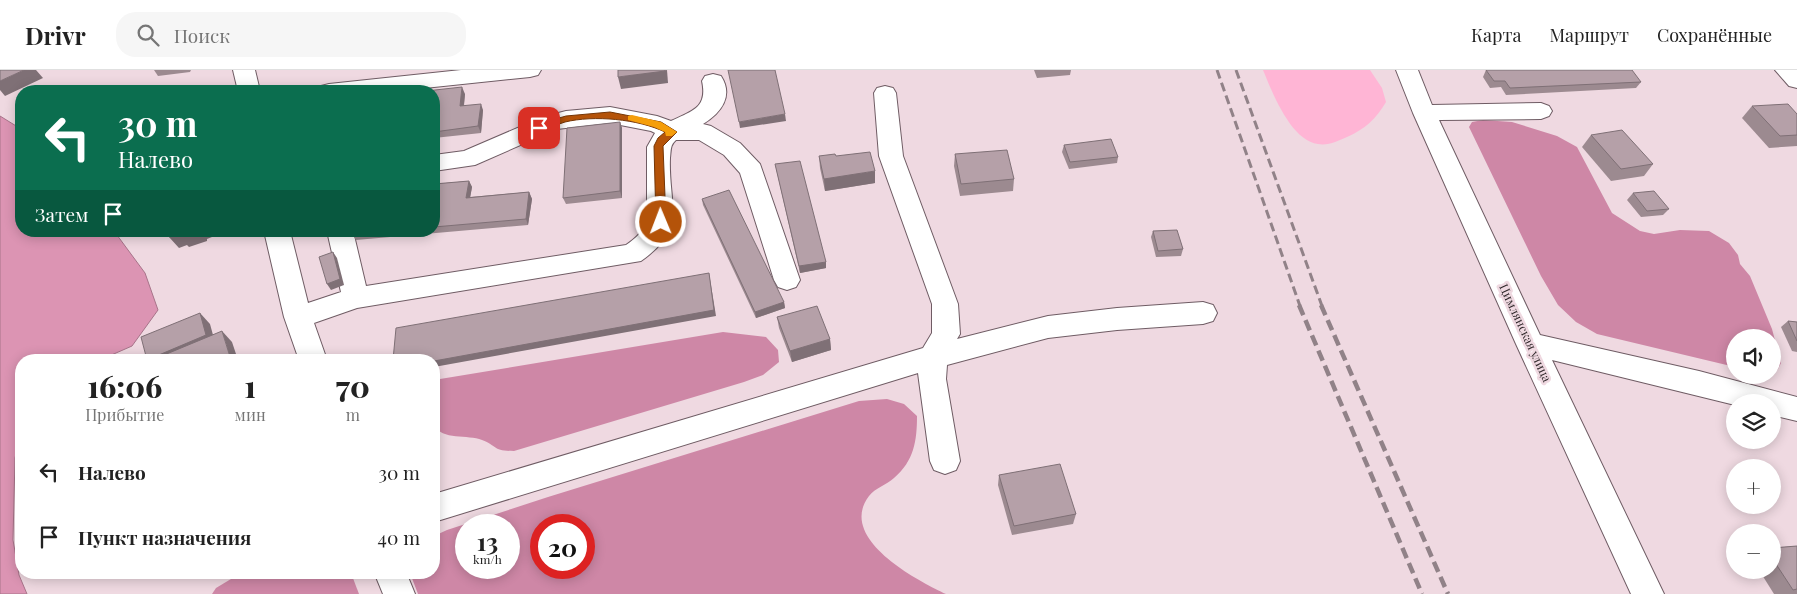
<!DOCTYPE html>
<html lang="ru">
<head>
<meta charset="utf-8">
<style>
	:root { --surface:#fff; --page:#f6f6f6; --text:#222; --muted:#767676; --line:#e0e0e0 }
	body { margin:0; font-family:"Playfair Display",serif; background:var(--page); color:var(--text); height:100vh; display:flex; flex-direction:column; font-size:19px; white-space:nowrap }
	* { box-sizing:border-box; margin:0 }
	p { font-size:16px; color:var(--muted) }
	.icon { flex:none; width:28px; height:28px; fill:none; stroke:currentColor; stroke-width:2; stroke-linecap:round; stroke-linejoin:round }
	.map { position:relative; flex:1; overflow:hidden }
	.drawer { position:absolute; left:15px; top:284px; width:425px; height:225px; display:flex; flex-direction:column; background:var(--surface); border-radius:20px; box-shadow:0 2px 12px #0003 }
	.drawer>* { flex:none }
	.guide { position:absolute; left:15px; top:15px; width:425px; height:152px; border-radius:20px; box-shadow:0 2px 12px #0003; background:#0b6e4f; color:#fff; overflow:hidden }
	.controls { position:absolute; left:1726px; top:259px; display:grid; gap:10px }
	.controls a { display:grid; place-items:center; width:55px; height:55px; border-radius:50%; background:var(--surface); box-shadow:0 2px 12px #0003; font-size:25px }
	.speed { position:absolute; left:455px; top:444px; display:flex; gap:10px; font-size:25px; font-weight:700; text-align:center }
	.speed>* { display:grid; place-content:center; width:65px; height:65px; border-radius:50%; background:var(--surface); box-shadow:0 2px 12px #0003; line-height:1 }
	.speed small { font-size:12px; font-weight:400 }
	.speed .limit { border:8px solid #d22; background:#fff; color:#111 }
	.pin { position:absolute; display:grid; place-items:center; width:42px; height:42px; color:#fff; margin:-21px; border-radius:10px; box-shadow:0 2px 8px #0006 }
	.me { position:absolute; width:55px; margin:-28px; rotate:359deg; stroke-linejoin:round; filter:drop-shadow(0 0 4px #0008) }
	.turn { display:flex; align-items:center; gap:18px; height:105px; padding:0 20px; font-size:22px }
	.turn .icon { width:65px; height:65px; stroke-width:2.5 }
	.turn b { display:block; font-size:35px; line-height:42px }
	.then { display:flex; align-items:center; height:48px; padding:0 20px; background:#0003; gap:10px; font-size:19px }
	.eta { display:flex; justify-content:space-evenly; align-items:center; height:85px; text-align:center }
	.eta b { font-size:30px; font-weight:800; line-height:35px }
	ul { padding:0; list-style:none }
	li { display:flex; align-items:center; gap:15px; height:65px; padding:0 20px }
	li div { flex:1 }
	li b { display:block; font-size:19px }
	li em { font-style:normal }
	header { display:flex; align-items:center; gap:30px; box-sizing:border-box; height:70px; padding:0 25px; background:var(--surface); border-bottom:1px solid var(--line) }
	header strong { font-size:24px }
	nav { display:flex; gap:28px; margin-inline-start:auto; font-size:18px }
	.search { width:350px; height:45px; background:var(--page); display:flex; align-items:center; gap:12px; box-sizing:border-box; padding:0 18px; border-radius:20px; color:var(--muted); font-size:19px }
	.map>svg:first-child { display:block }
	.green { fill:#ffb5d5 }
	.forest { fill:#ce87a6; fill-rule:evenodd }
	.water { fill:#dc94b3; stroke:#a8748a }
	.lines { fill:none; stroke-linecap:round; stroke-linejoin:round }
	.minor-casing { stroke:#6f5c64; stroke-width:2 }
	.minor { fill:#fff; fill-rule:evenodd }
	.rail-far1 { stroke:#918288; stroke-width:3; stroke-dasharray:9 4.5; stroke-linecap:butt }
	.rail { stroke:#918288; stroke-width:4.5; stroke-dasharray:11 5.5; stroke-linecap:butt }
	.wall { fill:#9c8a90 }
	.shaded-wall { fill:#7f7076 }
	.building { fill:#b5a0a8; stroke:#7f7076 }
	.route { fill:#b45309; stroke:#753606 }
	.slow { fill:#f59e0b }
	.labels { text-anchor:middle; stroke-width:5; stroke-linejoin:round; paint-order:stroke }
	.street-label { font-size:12px; fill:#30282b; stroke:#efd9e1 }
</style>
</head>
<body>
<header>
<strong>Drivr</strong>
<div class="search"><svg class="icon" aria-label="search" viewBox="0 0 24 24"><circle cx="10" cy="10" r="6"/><path d="M15 15l6 6"/></svg>Поиск</div>
<nav><a>Карта</a><a>Маршрут</a><a>Сохранённые</a></nav>
</header>
<div class="map">
<svg width="1797" height="524" viewBox="0 0 1797 524">
	<rect width="100%" height="100%" fill="#efd9e1"/>
	<path class="green" d="M1263,0H1370L1382,18L1386,32C1376,49 1365,59 1347,67C1338,71 1328,76 1318,74C1291,71 1272,22 1263,0Z"/>
	<g class="forest">
		<path d="M1483,50L1512,52L1557,66L1577,77L1612,143L1640,161L1654,164L1680,160L1709,161L1729,173L1738,185L1740,194L1750,206L1772,259L1781,293L1778,299L1773,303L1772,268H1735V297L1597,264L1576,252L1558,235L1541,206L1469,57L1472,52Z"/>
		<path d="M723,262L766,267L778,280L779,292L763,305L744,312L514,381C492,381 498,376 482,370C468,364 442,371 434,355V310Z"/>
		<path d="M887,329L904,334L917,346C917,371 914,391 894,408C886,415 875,418 869,426C837,468 916,510 946,524H418L410,503L434,502V466L447,460L548,427L859,331ZM466,455H509V498H466ZM541,455H584V498H541Z"/>
		<path d="M241,503H351L359,524H212L216,518Z"/>
	</g>
	<path class="water" d="M0,46L21,59V161H114L145,203L158,240L132,276L100,290H21V361L15,388L13,470L19,505L27,524H0Z"/>
	<g class="lines">
		<g class="minor-casing">
			<g id="minor">
				<path d="M233,0H255L260,21H238Z"/>
				<path d="M461,0H541L538,5L530,7L396,21H318L321,16L329,14Z"/>
				<path d="M1396,0H1418L1432,35L1541,33L1549,36L1552,41L1549,46L1541,49L1439,50L1540,265L1699,301L1797,327V351L1772,345V332H1735V335L1552,290L1664,524H1631L1516,274L1413,43Z"/>
				<path d="M1775,0H1797V18L1789,16Z"/>
				<path d="M713,4L721,6C734,26 721,43 703,54L711,56L740,73L760,94L800,210L796,217L787,220L778,217L774,210L740,103L724,85L699,70H676C670,75 671,80 670,88C668,134 688,158 641,191L357,238L314,253L327,290H299L284,247L264,161H290L308,233L341,222L327,161H353L366,216L626,175C636,168 643,162 647,150V77L655,63L651,61L610,53L557,59L475,95L434,101V85L464,81L543,47L566,41L610,37L657,46L671,51C692,41 708,38 702,11L705,6Z"/>
				<path d="M885,16L893,18L896,23L903,86L958,234L960,264L957,269L1048,246L1117,238L1203,232L1213,235L1217,243L1213,251L1203,254L1117,260L1048,268L947,295L946,309L960,391L956,400L945,404L934,400L930,391L918,303L434,452V424L923,278L932,263V234L879,86L874,23L877,18Z"/>
				<path d="M374,502H406L415,524H383Z"/>
			</g>
		</g>
		<use href="#minor" class="minor"/>
		<g class="rail-far1">
			<path d="M1217,0L1300,236"/>
			<path d="M1236,0L1322,236"/>
		</g>
		<g class="rail">
			<path d="M1299,235L1422,524"/>
			<path d="M1321,235L1448,524"/>
		</g>
	</g>
	<g class="wall">
		<path d="M154,0H191L190,2L158,6Z"/>
		<path d="M1034,0H1071L1070,5L1037,8Z"/>
		<path d="M1486,0L1641,12L1636,18L1506,25L1501,17L1490,18L1483,7Z"/>
		<path d="M434,21L465,24L464,36L483,40L481,63L434,68Z"/>
		<path d="M1752,36L1797,44V76L1769,78L1742,48Z"/>
		<path d="M620,52L622,58V128L566,134L563,128Z"/>
		<path d="M1591,65L1653,94L1644,106L1611,111L1582,77Z"/>
		<path d="M1064,75L1118,87L1117,93L1069,99L1062,82Z"/>
		<path d="M955,84L1014,109L1013,121L960,126L954,96Z"/>
		<path d="M819,86H836L875,113L825,121L820,98Z"/>
		<path d="M775,94L826,192V198L800,203Z"/>
		<path d="M469,111L472,117L470,127L529,122L532,129L528,155L356,170L352,164L353,161H434V114Z"/>
		<path d="M1633,123L1669,139L1663,145L1641,147L1627,130Z"/>
		<path d="M702,129L784,232L785,238L756,248L703,135Z"/>
		<path d="M1153,161L1183,179L1181,186L1156,187L1151,167Z"/>
		<path d="M777,247L830,269L831,280L792,292L779,258Z"/>
		<path d="M1788,251L1797,252V282L1792,281L1781,257Z"/>
		<path d="M999,405L1076,444L1073,454L1012,465L998,415Z"/>
		<path d="M1797,476V524H1774L1759,500H1772V478Z"/>
	</g>
	<g class="shaded-wall">
		<path d="M24,0H36L43,8L5,26L0,20V11Z"/>
		<path d="M667,0L668,13L621,19L618,7Z"/>
		<path d="M462,17L465,24L463,42L460,36Z"/>
		<path d="M481,34L483,40L481,63L478,56Z"/>
		<path d="M785,44L786,51L740,58L739,52Z"/>
		<path d="M620,52L622,58V128L620,121Z"/>
		<path d="M875,101V113L825,121L824,109Z"/>
		<path d="M469,111L472,117L469,134L466,128Z"/>
		<path d="M529,122L532,129L528,155L526,149Z"/>
		<path d="M192,161H216L217,165L207,169V171L189,177L187,175L179,178L169,167L178,163Z"/>
		<path d="M333,182L337,188L344,215L331,220L327,214Z"/>
		<path d="M826,192V198L800,203L799,196Z"/>
		<path d="M709,203L716,246L434,297V291Z"/>
		<path d="M784,232L785,238L756,248L755,242Z"/>
		<path d="M200,243L210,254L216,276L184,290H147Z"/>
		<path d="M222,261L232,272L238,290H231Z"/>
		<path d="M830,269L831,280L792,292L790,281Z"/>
		<path d="M434,385L440,406L434,409Z"/>
	</g>
	<g class="building">
		<path d="M0,0H24L0,11Z"/>
		<path d="M618,0H665V1L618,7Z"/>
		<path d="M728,0H775L785,44L739,52Z"/>
		<path d="M1486,0H1632L1641,12L1510,18L1505,11H1494Z"/>
		<path d="M462,17L460,36L481,34L478,56L434,62V21H426Z"/>
		<path d="M1788,34L1797,44V65L1780,66L1752,36Z"/>
		<path d="M620,52V121L563,128L567,58Z"/>
		<path d="M1622,60L1653,94L1621,99L1591,65Z"/>
		<path d="M1111,69L1118,87L1070,92L1064,75Z"/>
		<path d="M1007,80L1014,109L961,114L955,84Z"/>
		<path d="M870,82L875,101L824,109L819,86L835,84L836,86Z"/>
		<path d="M800,91L826,192L799,196L775,94Z"/>
		<path d="M469,111L466,128L529,122L526,149L434,157V114Z"/>
		<path d="M729,120L784,232L755,242L702,129Z"/>
		<path d="M1654,121L1669,139L1647,141L1633,123Z"/>
		<path d="M1177,160L1183,179L1158,181L1153,161Z"/>
		<path d="M168,161H192L179,166L178,163L169,167Z"/>
		<path d="M353,161H383L352,164Z"/>
		<path d="M333,182L340,209L327,214L319,187Z"/>
		<path d="M709,203L714,240L434,291V290H393L396,258Z"/>
		<path d="M817,236L830,269L790,281L777,247Z"/>
		<path d="M200,243L206,265L147,290L141,267Z"/>
		<path d="M1788,251L1797,252V271Z"/>
		<path d="M222,261L231,290H152Z"/>
		<path d="M1060,394L1076,444L1014,456L999,405Z"/>
		<path d="M1797,476V519L1793,520L1772,488V478Z"/>
	</g>
	<path class="route" d="M610,42L661,52L677,62L663,76L666,152L664,154L661,156L656,152L654,76L658,68L665,62C638,49 594,45 565,52C556,55 548,58 539,61L534,58L535,55L566,46Z"/>
	<path class="slow" d="M632,45L661,52L677,62L672,66H666L665,62L654,57L628,50V46Z"/>
	<g class="labels">
		<g class="street-label">
			<text transform="translate(1525 263) rotate(65)" y="4">Цимлянская улица</text>
		</g>
	</g>
</svg>
<div class="controls">
<a><svg class="icon" aria-label="sound" viewBox="0 0 24 24"><path d="M4 9h4l5-4v14l-5-4H4zM17 9q2 3 0 6"/></svg></a>
<a><svg class="icon" aria-label="layers" viewBox="0 0 24 24"><path d="M12 4l9 5-9 5-9-5zM3 14l9 5 9-5"/></svg></a>
<a>+</a>
<a>−</a>
</div>
<div class="speed"><div>13<small>km/h</small></div><div class="limit">20</div></div>
<div class="pin" style="left:539px;top:58px;background:#d93025"><svg class="icon" aria-label="arrive" viewBox="0 0 24 24"><path d="M6 21V4h12l-3 4 3 4H6"/></svg></div>
<svg class="me" style="left:661px;top:152px" viewBox="-20 -20 40 40"><circle r="17" fill="#b45309" stroke="#fff" stroke-width="3"/><path d="M0-11L8 9 0 5-8 9z" fill="#fff"/></svg>
<div class="guide">
<div class="turn"><svg class="icon" aria-label="left" viewBox="0 0 24 24"><path d="M17 20v-9H6M10 6l-5 5 5 5"/></svg><div><b>30 m</b>Налево</div></div>
<div class="then">Затем<svg class="icon" aria-label="arrive" viewBox="0 0 24 24"><path d="M6 21V4h12l-3 4 3 4H6"/></svg></div>
</div>
<section class="drawer">
<div class="eta">
<div><b>16:06</b><p>Прибытие</p></div>
<div><b>1</b><p>мин</p></div>
<div><b>70</b><p>m</p></div>
</div>
<ul>
<li><svg class="icon" aria-label="left" viewBox="0 0 24 24"><path d="M17 20v-9H6M10 6l-5 5 5 5"/></svg><div><b>Налево</b></div><em>30 m</em></li>
<li><svg class="icon" aria-label="arrive" viewBox="0 0 24 24"><path d="M6 21V4h12l-3 4 3 4H6"/></svg><div><b>Пункт назначения</b></div><em>40 m</em></li>
</ul>
</section>
</div>
</body>
</html>
